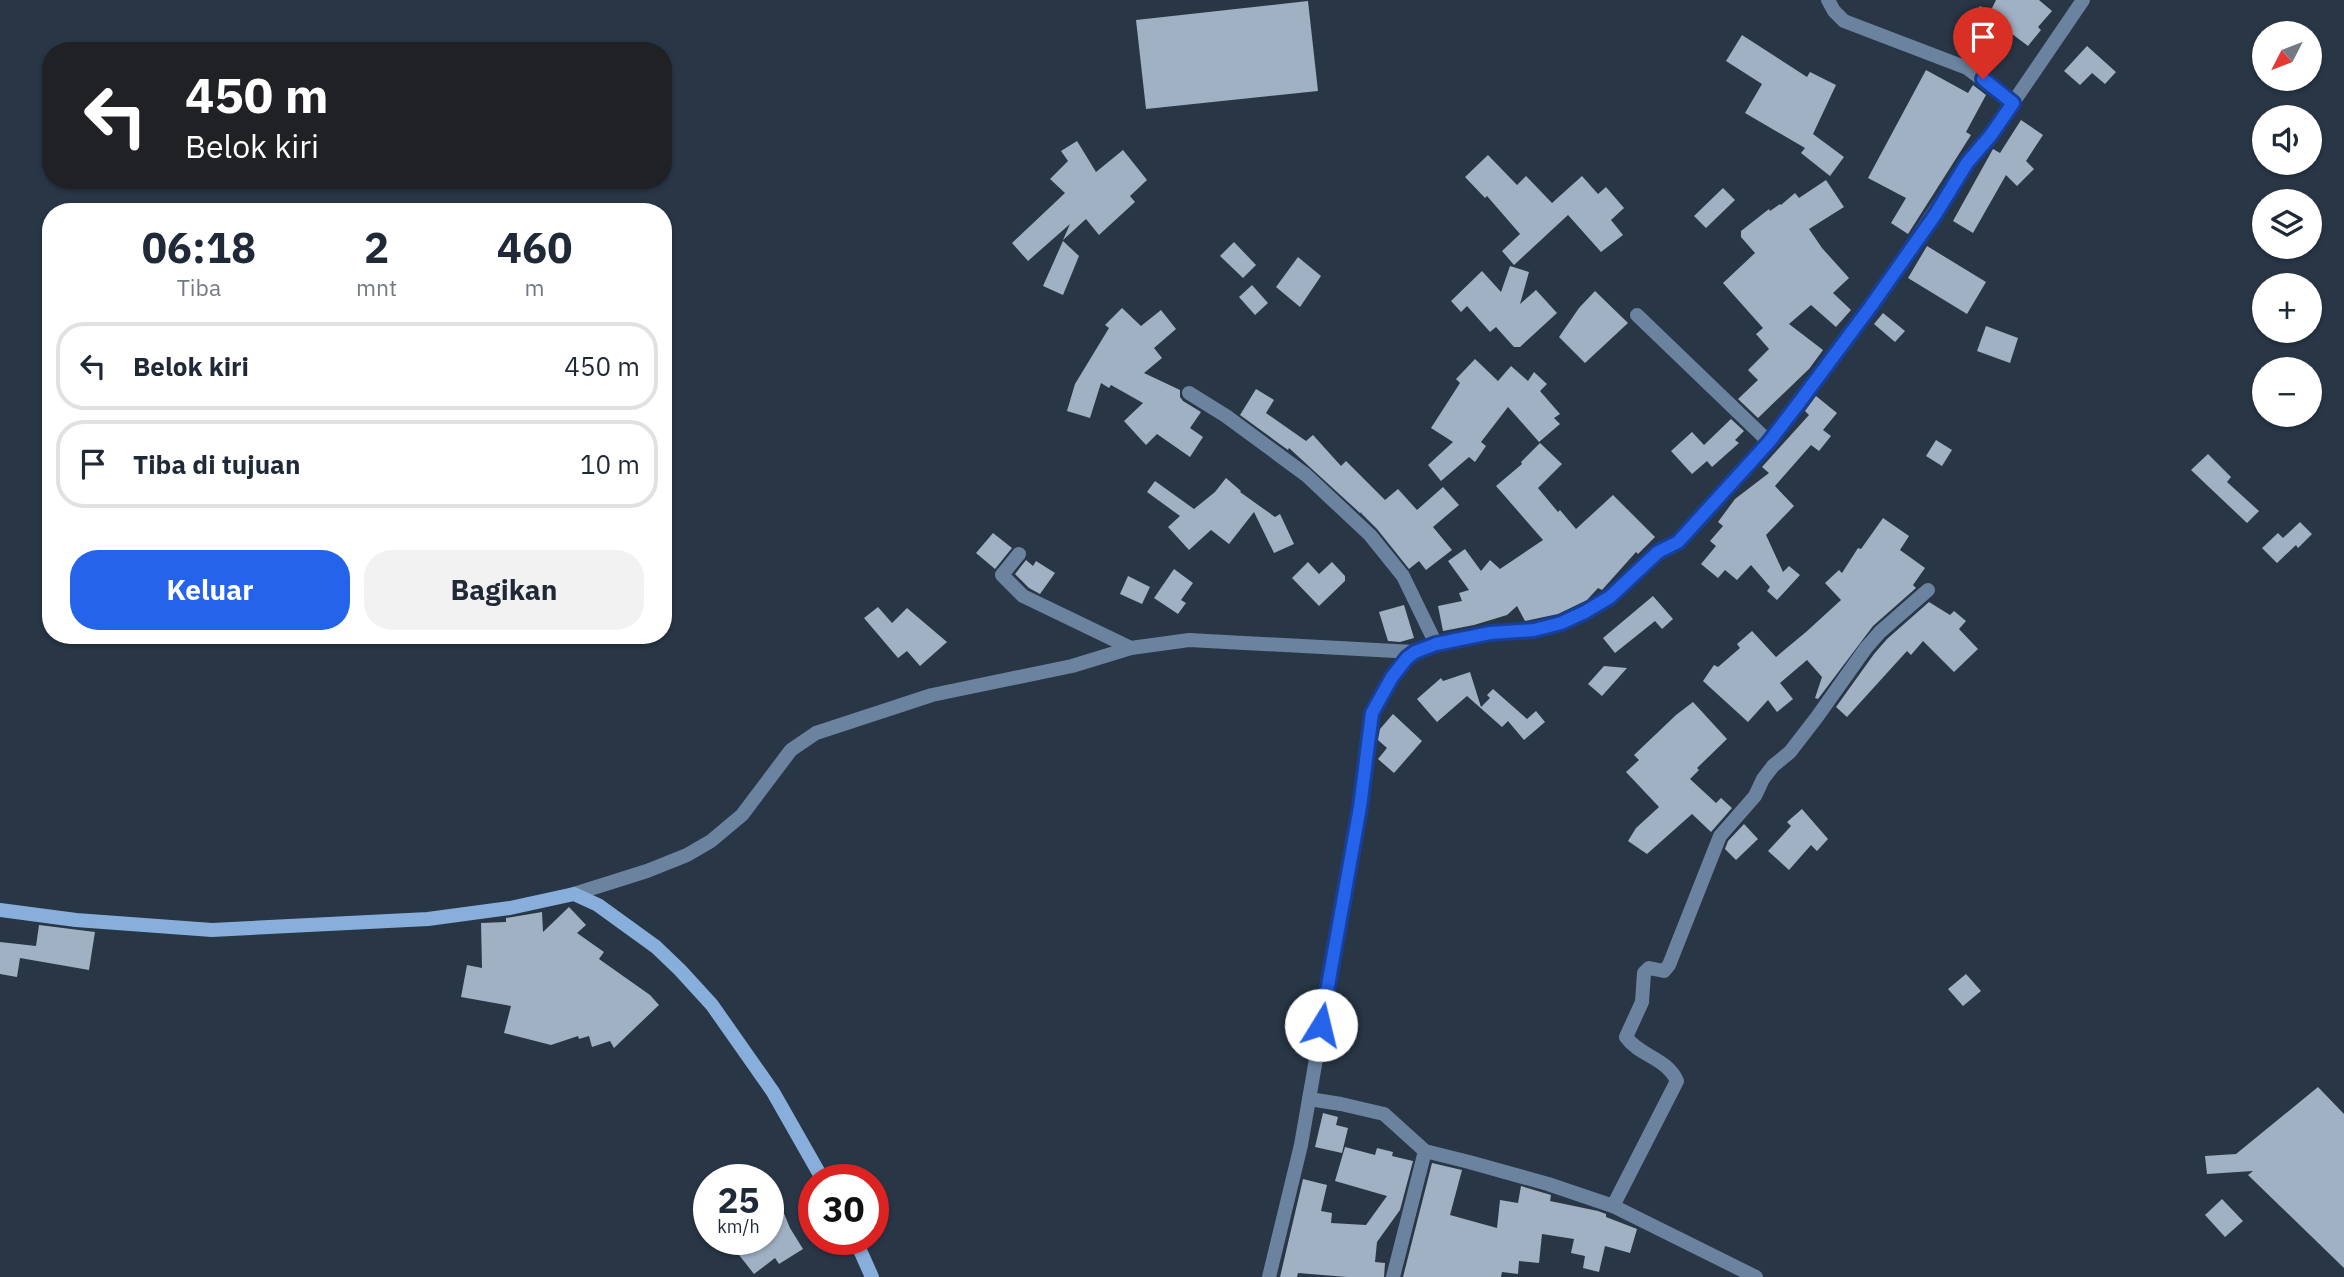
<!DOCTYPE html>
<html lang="id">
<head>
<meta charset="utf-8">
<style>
	:root { --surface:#fff; --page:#f2f2f3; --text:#1f2937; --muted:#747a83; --line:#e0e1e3; --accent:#2563eb }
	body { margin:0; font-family:"IBM Plex Sans",sans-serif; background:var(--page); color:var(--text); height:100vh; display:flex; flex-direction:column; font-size:26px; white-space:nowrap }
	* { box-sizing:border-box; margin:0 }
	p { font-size:23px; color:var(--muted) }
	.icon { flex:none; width:38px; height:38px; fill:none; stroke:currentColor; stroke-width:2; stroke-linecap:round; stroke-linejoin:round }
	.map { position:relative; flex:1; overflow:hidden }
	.sheet { position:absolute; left:42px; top:203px; width:630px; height:441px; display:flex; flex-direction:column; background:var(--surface); border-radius:28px; box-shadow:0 2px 5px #0004 }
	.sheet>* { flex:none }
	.banner { position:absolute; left:42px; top:42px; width:630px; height:147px; border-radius:28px; box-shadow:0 2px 5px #0004; background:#202124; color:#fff; overflow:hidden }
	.needle { width:46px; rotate:228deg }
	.buttons { position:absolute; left:2252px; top:21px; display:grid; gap:14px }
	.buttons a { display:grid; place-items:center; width:70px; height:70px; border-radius:50%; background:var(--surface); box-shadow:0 2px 5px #0004; font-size:35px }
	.speed { position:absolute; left:693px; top:1164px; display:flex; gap:14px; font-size:35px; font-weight:700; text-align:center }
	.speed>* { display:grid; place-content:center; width:91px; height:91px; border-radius:50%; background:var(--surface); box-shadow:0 2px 5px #0004; line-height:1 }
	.speed small { font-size:18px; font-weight:400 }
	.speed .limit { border:10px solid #d22; background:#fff; color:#111 }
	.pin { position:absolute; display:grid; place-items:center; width:60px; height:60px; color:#fff; margin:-72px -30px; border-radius:50% 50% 50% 0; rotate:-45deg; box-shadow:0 0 7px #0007 }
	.pin .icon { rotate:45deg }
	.me { position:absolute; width:77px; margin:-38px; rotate:9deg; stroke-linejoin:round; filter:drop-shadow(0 0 5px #0008) }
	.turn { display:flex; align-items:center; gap:24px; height:147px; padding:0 28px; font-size:32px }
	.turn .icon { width:91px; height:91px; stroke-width:2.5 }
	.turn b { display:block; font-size:49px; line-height:60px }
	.eta { display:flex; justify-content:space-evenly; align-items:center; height:119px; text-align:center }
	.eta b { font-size:42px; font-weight:700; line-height:49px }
	.action { display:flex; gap:14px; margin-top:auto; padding:14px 28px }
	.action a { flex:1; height:80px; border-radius:28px; background:var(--accent); color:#fff; font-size:28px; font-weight:700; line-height:80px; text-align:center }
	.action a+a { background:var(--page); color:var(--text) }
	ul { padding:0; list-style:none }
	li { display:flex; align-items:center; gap:21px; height:88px; margin:0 14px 10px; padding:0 14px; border:4px solid var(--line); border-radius:28px }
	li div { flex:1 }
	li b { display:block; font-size:26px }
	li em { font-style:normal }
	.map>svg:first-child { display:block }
	.building { fill:#a0b1c4 }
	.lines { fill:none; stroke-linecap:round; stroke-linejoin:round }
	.street { stroke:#6b839f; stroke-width:14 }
	.secondary { stroke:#88afdb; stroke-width:14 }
	.route-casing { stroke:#184099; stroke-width:18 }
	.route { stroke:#2563eb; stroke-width:12 }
</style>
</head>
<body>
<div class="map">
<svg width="2344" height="1277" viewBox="0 0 2344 1277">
	<rect width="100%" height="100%" fill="#283646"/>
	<g class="building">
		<path d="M1996,0H2039L2052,11L2038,27L2041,30L2028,46L1999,24L1986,47L1975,41L1981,29L1970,22L1980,6L1990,12Z"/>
		<path d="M1308,1L1318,91L1146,109L1136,20Z"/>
		<path d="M1742,35L1807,77L1810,72L1836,85L1813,134L1844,157L1830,176L1801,153L1805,148L1745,113L1762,84L1726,61Z"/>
		<path d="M2087,46L2116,72L2105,84L2092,73L2080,85L2064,71Z"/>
		<path d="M1926,70L1968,93L1973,85L1986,95L1966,132L1971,135L1908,234L1891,223L1906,198L1868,178Z"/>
		<path d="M2021,120L2043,135L2026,161L2034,169L2017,186L2006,175L1973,233L1953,221L1993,149L2000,153Z"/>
		<path d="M1077,141L1096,172L1123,150L1147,180L1130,196L1135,202L1099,235L1086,219L1063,240L1070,224L1028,261L1012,243L1065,193L1050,179L1068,161L1061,151Z"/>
		<path d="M1488,155L1517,185L1526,176L1552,203L1582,176L1598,194L1606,187L1624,208L1611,220L1623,235L1601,252L1568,215L1514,265L1502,251L1520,234L1487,196L1485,198L1465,177Z"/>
		<path d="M1826,180L1844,207L1809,229L1822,248L1849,278L1833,293L1851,310L1836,327L1811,305L1789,324L1823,350L1809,369L1758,418L1738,399L1758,380L1748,370L1769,349L1756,334L1763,328L1723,283L1755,253L1741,237V231L1769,209L1770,211L1780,204L1781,205L1795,193L1799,198Z"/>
		<path d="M1723,188L1735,200L1706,228L1694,216Z"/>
		<path d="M1063,241L1079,256L1063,295L1043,286Z"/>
		<path d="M1234,242L1256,265L1243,278L1220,256Z"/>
		<path d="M1927,246L1986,282L1967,314L1908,278Z"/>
		<path d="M1298,257L1321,276L1300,307L1276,287Z"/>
		<path d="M1510,266L1529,272L1520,304L1536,290L1557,313L1520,347H1514L1496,327L1490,332L1467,306L1461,312L1451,301L1482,271L1501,292Z"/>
		<path d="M1252,285L1268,303L1255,315L1239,297Z"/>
		<path d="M1595,291L1628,323L1585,363L1559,337L1579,308Z"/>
		<path d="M1122,308L1141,326L1161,310L1176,329L1154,348L1162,358L1144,373L1180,390V397L1183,401L1201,412L1190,428L1203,437L1190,457L1157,434L1146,445L1124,421L1143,403L1111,385L1109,388L1101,383L1090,418L1067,411L1075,384L1109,328L1105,325Z"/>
		<path d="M1883,313L1905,331L1895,342L1874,324Z"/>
		<path d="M1986,326L2018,338L2010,363L1977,351Z"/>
		<path d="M1475,359L1498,381L1511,366L1528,381L1534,372L1547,384L1540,391L1560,414L1554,418L1560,424L1539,442L1508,407L1481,442L1486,446L1475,462L1469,457L1441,481L1428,465L1453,442L1431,428L1460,383L1456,379Z"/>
		<path d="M1256,389L1274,400L1266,413L1306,441L1313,435L1341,466L1346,461L1385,500L1398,489L1417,510L1443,487L1459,505L1433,527L1452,550L1426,570L1419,561L1409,569L1377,529L1361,513L1363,512L1360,513L1289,448L1288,450L1240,415Z"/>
		<path d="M1816,396L1837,413L1823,430L1831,436L1819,451L1811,445L1775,486L1794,506L1766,535L1783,572L1789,566L1800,575L1777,600L1767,591L1770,587L1751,565L1737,580L1725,570L1718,578L1701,564L1716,546L1710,541L1723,526L1718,522L1735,499L1769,473L1762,467L1809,415L1805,411Z"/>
		<path d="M1731,419L1744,431L1735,440L1739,443L1712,467L1707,461L1692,474L1671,451L1692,432L1704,445Z"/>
		<path d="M1936,440L1952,450L1942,466L1926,456Z"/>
		<path d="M1540,443L1562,464L1538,488L1558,512L1560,510L1576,529L1613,495L1655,537L1638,554L1636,552L1602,590L1598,588L1587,600L1558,614L1525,621L1517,606L1507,615L1474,625L1443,631L1438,606L1462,601L1459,593L1469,590L1448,561L1465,549L1481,571L1490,560L1500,569L1543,540L1496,486L1522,464L1521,462Z"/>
		<path d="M2208,454L2231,477L2227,482L2259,511L2247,523L2191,470Z"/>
		<path d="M1226,478L1241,491L1240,492L1275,517L1280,514L1294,544L1274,553L1254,512L1229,544L1211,530L1189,550L1168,527L1180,516L1147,492L1155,481L1194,509L1215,492Z"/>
		<path d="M1883,518L1909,536L1900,550L1925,568L1913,585L1916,588L1873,626L1818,699L1815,698L1822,677L1807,660L1780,683L1793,699L1777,712L1768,700L1748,722L1703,681L1714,665L1718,667L1740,648L1737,644L1752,631L1776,657L1806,632L1841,600L1825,583L1839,570L1842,573L1858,548L1861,549Z"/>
		<path d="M2300,522L2312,534L2298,548L2296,545L2277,563L2262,548L2278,533L2283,538Z"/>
		<path d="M993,533L1012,548L995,569L976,553Z"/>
		<path d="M1026,560L1033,566L1036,561L1055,573L1040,594L1029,588L1015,574Z"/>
		<path d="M1308,562L1319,574L1332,562L1345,576V581L1319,606L1292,578Z"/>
		<path d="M1174,569L1193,583L1181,600L1186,603L1178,614L1154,598Z"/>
		<path d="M1128,576L1150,587L1142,604L1120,594Z"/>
		<path d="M1653,596L1673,619L1662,629L1655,621L1615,653L1603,638Z"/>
		<path d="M1929,602L1950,615L1954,611L1966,621L1959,629L1978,649L1954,672L1923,641L1911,655L1907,651L1847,717L1836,707L1874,654L1887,639Z"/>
		<path d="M1404,605L1414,638L1400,642L1388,641L1379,612Z"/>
		<path d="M878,607L892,623L907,608L947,642L920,666L907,651L898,658L864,618Z"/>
		<path d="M1604,666L1627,668L1602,696L1588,684Z"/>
		<path d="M1470,672L1481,707L1490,698L1487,695L1493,689L1527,719L1536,711L1545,722L1524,740L1508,721L1502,727L1467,696L1437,722L1417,699L1441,678L1443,681Z"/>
		<path d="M1693,702L1727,739L1697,768L1699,770L1690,779L1716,803L1721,798L1732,808L1711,832L1692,814L1647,854L1628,841L1636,828L1659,807L1626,772L1639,760L1634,755L1676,715Z"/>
		<path d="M1393,714L1422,741L1394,773L1378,759L1387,748L1378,740L1380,729Z"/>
		<path d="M1802,809L1828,839L1817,851L1811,845L1789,870L1768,851L1791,826L1787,822Z"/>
		<path d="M1744,824L1758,839L1736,860L1725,849L1728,841Z"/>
		<path d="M569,907L586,925L577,933L604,952L599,959L650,995L659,1005L614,1048L610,1041L592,1047L589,1036L579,1039L578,1036L551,1045L504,1033L511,1006L461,997L467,965L482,968L481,923L506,922V918L542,912L543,932Z"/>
		<path d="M39,925L95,932L89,970L20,958L17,977L0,974V942L36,946Z"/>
		<path d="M1966,974L1981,991L1963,1006L1948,989Z"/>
		<path d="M2318,1087L2344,1114V1268L2248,1175L2253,1171L2207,1174L2205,1156L2236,1154Z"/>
		<path d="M1323,1113L1338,1117L1336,1125L1348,1128L1342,1153L1315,1147Z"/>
		<path d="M1345,1147L1375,1155L1377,1148L1393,1152L1392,1156L1413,1161L1400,1210L1377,1242L1375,1262L1385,1263L1384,1277H1347L1298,1273L1297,1277H1280L1303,1179L1327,1185L1321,1211L1332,1213L1331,1223L1366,1225L1387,1196L1335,1181Z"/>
		<path d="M1432,1163L1462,1170L1450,1215L1497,1228L1500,1200L1518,1203L1521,1186L1551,1195L1550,1201L1598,1211L1606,1214V1217L1637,1229L1630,1253L1605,1246L1599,1272L1583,1268L1585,1256L1571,1253L1574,1239L1542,1234L1539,1263L1519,1261L1518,1274L1502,1272L1501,1277H1403Z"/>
		<path d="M769,1177L790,1228L803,1249L779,1264L775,1258L754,1274L732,1246L741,1239H768Z"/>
		<path d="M2222,1199L2243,1221L2225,1237L2205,1215Z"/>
	</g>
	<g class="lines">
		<g class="street">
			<path d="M1828,0L1834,11L1844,21L1967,68L2013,103"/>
			<path d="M1637,315L1769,442"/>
			<path d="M1189,393L1226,416L1306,475L1370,535L1403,576L1436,644"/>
			<path d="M1019,554L1002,575L1023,596L1131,648"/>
			<path d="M574,894L647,871L687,855L711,841L742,815L791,750L816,733L932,695L1072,666L1131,648L1189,640L1414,652"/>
			<path d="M1309,1099L1341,1104L1384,1114L1425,1151L1469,1162L1548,1184L1613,1206L1756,1277"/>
			<path d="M1613,1206L1677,1081C1667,1058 1639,1056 1626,1037L1642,1002L1644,973L1649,968L1664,971L1669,965L1720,836L1755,796L1763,779L1773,766L1790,752L1817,717L1866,648L1880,632L1928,590"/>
			<path d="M1269,1277L1301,1145L1360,807L1372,713L1385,686L1407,658L1414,652L1436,644L1490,633L1534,630L1561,623L1585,612L1610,597L1658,552L1678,542L1769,442L1798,404L1871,306L1967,163L1991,135L2083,0"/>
			<path d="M1393,1277L1425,1151"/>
		</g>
		<g class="secondary">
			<path d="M0,910L76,920L212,930L428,919L510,908L574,894L598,905L656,947L680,970L712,1005L773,1092L823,1180"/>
			<path d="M855,1239L872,1277"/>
		</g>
	</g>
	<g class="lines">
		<g class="route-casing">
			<path id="route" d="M1321,1025L1360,807L1372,713L1392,677L1407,658L1415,652L1436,644L1490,633L1534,630L1561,623L1585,612L1610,597L1658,552L1678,542L1769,442L1798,404L1871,306L1935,215L1967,163L1991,135L2013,103L1983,79"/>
		</g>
		<use href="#route" class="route"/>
	</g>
</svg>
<div class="buttons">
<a><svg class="needle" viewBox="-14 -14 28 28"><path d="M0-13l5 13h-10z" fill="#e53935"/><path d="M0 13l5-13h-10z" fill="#747a83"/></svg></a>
<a><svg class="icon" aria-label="sound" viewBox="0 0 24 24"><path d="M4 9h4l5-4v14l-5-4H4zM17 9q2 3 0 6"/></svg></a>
<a><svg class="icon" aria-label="layers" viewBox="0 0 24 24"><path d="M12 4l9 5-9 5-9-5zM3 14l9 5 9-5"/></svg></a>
<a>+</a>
<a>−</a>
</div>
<div class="speed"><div>25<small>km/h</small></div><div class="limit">30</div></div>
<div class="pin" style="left:1983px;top:79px;background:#d93025"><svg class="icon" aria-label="arrive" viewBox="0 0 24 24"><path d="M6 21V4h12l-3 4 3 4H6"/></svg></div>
<svg class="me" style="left:1321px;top:1025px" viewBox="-20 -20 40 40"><circle r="19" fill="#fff"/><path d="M0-13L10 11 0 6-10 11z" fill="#2563eb"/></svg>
<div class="banner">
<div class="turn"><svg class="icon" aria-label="left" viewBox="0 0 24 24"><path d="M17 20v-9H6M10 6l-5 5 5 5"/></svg><div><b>450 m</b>Belok kiri</div></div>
</div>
<section class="sheet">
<div class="eta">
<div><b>06:18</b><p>Tiba</p></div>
<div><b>2</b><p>mnt</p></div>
<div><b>460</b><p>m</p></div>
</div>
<ul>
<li><svg class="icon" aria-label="left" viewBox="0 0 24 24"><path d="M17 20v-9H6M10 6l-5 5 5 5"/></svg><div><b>Belok kiri</b></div><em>450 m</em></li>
<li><svg class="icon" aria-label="arrive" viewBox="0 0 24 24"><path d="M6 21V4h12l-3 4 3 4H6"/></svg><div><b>Tiba di tujuan</b></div><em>10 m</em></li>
</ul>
<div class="action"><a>Keluar</a><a>Bagikan</a></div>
</section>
</div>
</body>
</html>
